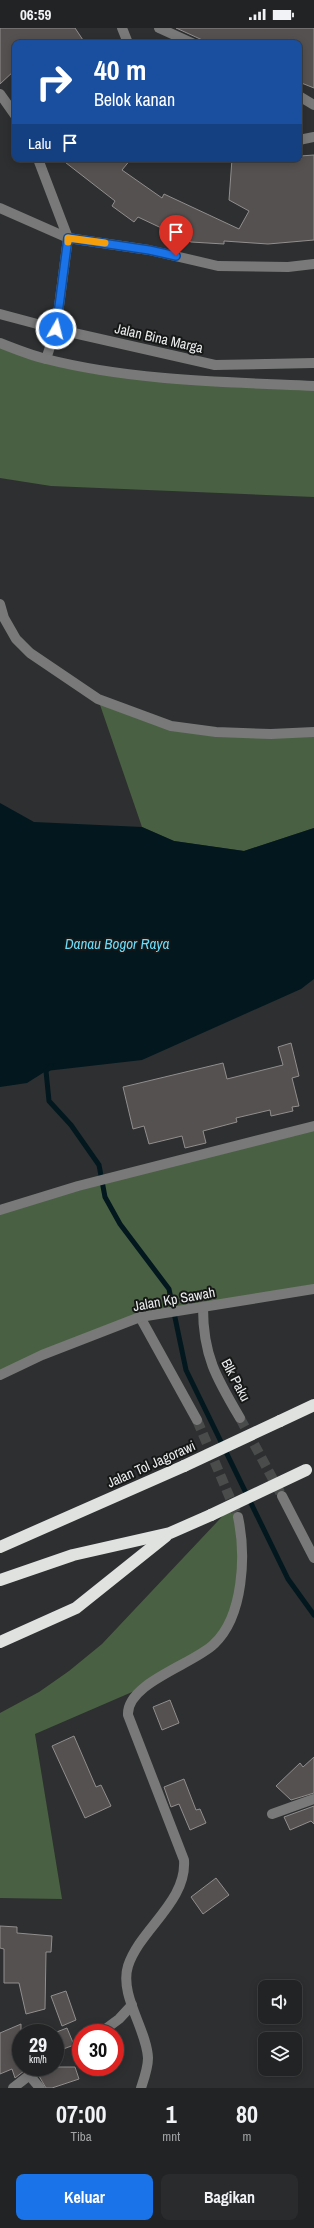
<!DOCTYPE html>
<html lang="id">
<head>
<meta charset="utf-8">
<style>
	:root { --surface:#222324; --page:#2a2b2c; --text:#f1f3f6; --muted:#a2a4a6; --line:#3f4041; --accent:#1a73e8 }
	body { margin:0; font-family:"Archivo Narrow",sans-serif; background:var(--page); color:var(--text); height:100vh; display:flex; flex-direction:column; font-size:15px; white-space:nowrap }
	* { box-sizing:border-box; margin:0 }
	p { font-size:13px; color:var(--muted) }
	.icon { flex:none; width:22px; height:22px; fill:none; stroke:currentColor; stroke-width:2; stroke-linecap:round; stroke-linejoin:round }
	.map { position:relative; height:2060px; overflow:hidden }
	.panel { display:flex; flex-direction:column; background:var(--surface); flex:1 }
	.panel>* { flex:none }
	.top-card { position:absolute; left:12px; top:12px; width:290px; height:122px; border-radius:8px; box-shadow:0 2px 10px #0003,0 0 0 1px var(--line); background:#1a4fa0; color:#fff; overflow:hidden }
	.fabs { position:absolute; left:258px; top:1952px; display:grid; gap:8px }
	.fabs a { display:grid; place-items:center; width:44px; height:44px; border-radius:8px; background:var(--surface); box-shadow:0 2px 10px #0003,0 0 0 1px var(--line); font-size:20px }
	.speed { position:absolute; left:12px; top:1996px; display:flex; gap:8px; font-size:20px; font-weight:700; text-align:center }
	.speed>* { display:grid; place-content:center; width:52px; height:52px; border-radius:50%; background:var(--surface); box-shadow:0 2px 10px #0003,0 0 0 1px var(--line); line-height:1 }
	.speed small { font-size:10px; font-weight:400 }
	.speed .limit { border:6px solid #d22; background:#fff; color:#111 }
	.pin { position:absolute; display:grid; place-items:center; width:34px; height:34px; color:#fff; margin:-41px -17px; border-radius:50% 50% 50% 0; rotate:-45deg; box-shadow:0 0 4px #0007 }
	.pin .icon { rotate:45deg }
	.me { position:absolute; width:44px; margin:-22px; rotate:8deg; stroke-linejoin:round; filter:drop-shadow(0 0 3px #0008) }
	.turn { display:flex; align-items:center; gap:14px; height:84px; padding:0 16px; font-size:18px }
	.turn .icon { width:52px; height:52px; stroke-width:2.5 }
	.turn b { display:block; font-size:28px; line-height:34px }
	.then { display:flex; align-items:center; height:38px; padding:0 16px; background:#0003; gap:8px; font-size:15px }
	.eta { display:flex; justify-content:space-evenly; align-items:center; height:68px; text-align:center }
	.eta b { font-size:24px; font-weight:800; line-height:28px }
	.cta { display:flex; gap:8px; margin-top:auto; padding:8px 16px }
	.cta a { flex:1; height:46px; border-radius:8px; background:var(--accent); color:#fff; font-size:16px; font-weight:800; line-height:46px; text-align:center }
	.cta a+a { background:var(--page); color:var(--text) }
	.status { display:flex; justify-content:space-between; align-items:center; height:28px; padding:0 20px; background:var(--surface); direction:ltr }
	.status svg { height:11px; fill:currentColor }
	.map>svg:first-child { display:block }
	.green { fill:#496042 }
	.water { fill:#02181e }
	.lines { fill:none; stroke-linecap:round; stroke-linejoin:round }
	.stream { stroke:#02181e; stroke-width:5 }
	.building { fill:#555151; stroke:#928e8d }
	.minor-tunnel { stroke:#4a4c4c; stroke-width:10; stroke-dasharray:10 5; stroke-linecap:butt }
	.minor { stroke:#787978; stroke-width:10 }
	.highway { stroke:#dfe2df; stroke-width:12 }
	.highway-bridge { stroke:#dfe2df; stroke-width:12 }
	.route-casing { stroke:#114b97; stroke-width:10 }
	.route { stroke:#1a73e8; stroke-width:7 }
	.slow { stroke:#f59e0b; stroke-width:7 }
	.labels { text-anchor:middle; stroke-width:4; stroke-linejoin:round; paint-order:stroke }
	.street-label { font-size:14px; fill:#ecedee; stroke:#161717 }
	.water-label { font-size:15px; font-style:italic; fill:#6cdcf9; stroke:#161717 }
</style>
</head>
<body>
<div class="status"><b>06:59</b><svg viewBox="0 0 49 12"><path d="M0 12V9h3v3zM5 12V6h3v6zM10 12V3h3v9zM15 12V0h3v12zM26 1h20v11H26zM47 4h2v5h-2z"/></svg></div>
<div class="map">
<svg width="314" height="2060" viewBox="0 0 314 2060">
	<rect width="100%" height="100%" fill="#2d2f30"/>
	<g class="green">
		<path d="M0,315L46,331L151,348L314,358V469L51,458L0,450Z"/>
		<path d="M98,671L171,698L314,704V800L244,823L174,813L142,799Z"/>
		<path d="M314,1098V1261L148,1287L0,1348V1182Z"/>
		<path d="M233,1477L240,1500L244,1532L229,1591L215,1615L146,1658L35,1706L62,1871L0,1870V1685L39,1664L69,1643L102,1616Z"/>
	</g>
	<path class="water" d="M0,775L34,794L142,799L174,813L244,823L314,800V951L301,961L142,1032L46,1043L27,1055L0,1059Z"/>
	<g class="lines">
		<path class="stream" d="M51,1038L46,1043L49,1073L71,1097L99,1137L105,1169L120,1196L169,1261L186,1342L288,1551L314,1587"/>
	</g>
	<g class="building">
		<path d="M0,0H75L85,15H15V42L0,56Z"/>
		<path d="M176,0H314V60L299,54V15H209Z"/>
		<path d="M314,127V212L268,216L224,213V216L191,214L138,189L134,194L112,178L115,173L61,131H131L122,142L162,170L164,166L239,201L249,183L229,172L232,131L264,134V131H301L300,128Z"/>
		<path d="M291,1015L299,1048L292,1050L299,1078L292,1079L293,1083L271,1088L270,1082L236,1090L237,1094L203,1103L206,1115L185,1120L182,1108L149,1116L144,1098L133,1101L123,1059L223,1035L227,1051L283,1037L278,1019Z"/>
		<path d="M170,1672L179,1695L162,1702L153,1679Z"/>
		<path d="M74,1708L96,1759L101,1757L111,1778L85,1790L52,1718Z"/>
		<path d="M314,1729V1765L291,1772L276,1758L300,1735L303,1739Z"/>
		<path d="M184,1751L196,1782L200,1781L206,1795L190,1802L179,1776L171,1779L164,1759Z"/>
		<path d="M314,1778V1796L311,1793L290,1802L284,1789Z"/>
		<path d="M216,1850L229,1867L203,1886L191,1869Z"/>
		<path d="M0,1898L17,1899V1905L52,1908L51,1924H46L45,1981L26,1986L19,1955H4V1921L0,1920Z"/>
		<path d="M66,1963L76,1992L62,1998L51,1968Z"/>
		<path d="M21,1996V2038L18,2039H29L15,2050L12,2041L0,2046V2005Z"/>
		<path d="M67,2000L74,2017L58,2023L54,2005Z"/>
		<path d="M46,2039H75L79,2051L52,2060H46L39,2048Z"/>
	</g>
	<g class="lines">
		<g class="minor-tunnel">
			<path d="M240,1390L282,1468"/>
			<path d="M197,1392L238,1489"/>
		</g>
		<g class="minor">
			<path d="M122,0L128,15"/>
			<path d="M159,0L192,15"/>
			<path d="M0,66L15,87"/>
			<path d="M299,68L314,77"/>
			<path d="M299,112L314,109"/>
			<path d="M38,131L68,210L56,301L46,331"/>
			<path d="M0,180L68,210L149,222L218,238L288,239L314,236"/>
			<path d="M0,286L56,301L215,337L314,335"/>
			<path d="M0,315C15,321 30,327 46,331C133,353 225,354 314,358"/>
			<path d="M0,576L4,590L16,611L30,625L98,671L171,698L216,704L271,706L314,704"/>
			<path d="M0,1182L78,1158L314,1098"/>
			<path d="M203,1280C203,1328 217,1351 240,1390"/>
			<path d="M140,1289L197,1392"/>
			<path d="M0,1347L42,1327L140,1289L314,1261"/>
			<path d="M282,1468L314,1530"/>
			<path d="M272,1786L314,1771"/>
			<path d="M100,2005L119,1991L132,1977"/>
			<path d="M29,2047L40,2060"/>
			<path d="M13,2060L40,2039"/>
			<path d="M141,2060C144,2051 148,2040 148,2030C147,2002 119,1967 128,1938C140,1901 187,1874 184,1832L128,1687C126,1655 194,1636 214,1616C244,1588 246,1526 238,1489"/>
		</g>
		<g class="highway">
			<path d="M280,1393L314,1377"/>
			<path d="M0,1519L184,1438"/>
			<path d="M0,1552L73,1527L170,1505L211,1487"/>
			<path d="M0,1614L76,1580L166,1508"/>
		</g>
		<g class="highway-bridge">
			<path d="M184,1438L280,1393"/>
			<path d="M211,1487L306,1442"/>
		</g>
	</g>
	<g class="lines">
		<g class="route-casing">
			<path id="route" d="M56,301L68,210L149,222L176,228"/>
		</g>
		<use href="#route" class="route"/>
		<path class="slow" d="M68,214V210L105,215"/>
	</g>
	<g class="labels">
		<g class="street-label">
			<text transform="translate(159 310) rotate(13)" y="5">Jalan Bina Marga</text>
			<text transform="translate(174 1271) rotate(-10)" y="5">Jalan Kp Sawah</text>
			<text transform="translate(236 1352) rotate(62)" y="5">Blk Paku</text>
			<text transform="translate(151 1436) rotate(-24)" y="5">Jalan Tol Jagorawi</text>
		</g>
		<g class="water-label">
			<text x="117" y="921">Danau Bogor Raya</text>
		</g>
	</g>
</svg>
<div class="fabs">
<a><svg class="icon" aria-label="sound" viewBox="0 0 24 24"><path d="M4 9h4l5-4v14l-5-4H4zM17 9q2 3 0 6"/></svg></a>
<a><svg class="icon" aria-label="layers" viewBox="0 0 24 24"><path d="M12 4l9 5-9 5-9-5zM3 14l9 5 9-5"/></svg></a>
</div>
<div class="speed"><div>29<small>km/h</small></div><div class="limit">30</div></div>
<div class="pin" style="left:176px;top:228px;background:#d93025"><svg class="icon" aria-label="arrive" viewBox="0 0 24 24"><path d="M6 21V4h12l-3 4 3 4H6"/></svg></div>
<svg class="me" style="left:56px;top:301px" viewBox="-20 -20 40 40"><circle r="17" fill="#1a73e8" stroke="#fff" stroke-width="3"/><path d="M0-11L8 9 0 5-8 9z" fill="#fff"/></svg>
<div class="top-card">
<div class="turn"><svg class="icon" aria-label="right" viewBox="0 0 24 24"><path d="M7 20v-9h11M14 6l5 5-5 5"/></svg><div><b>40 m</b>Belok kanan</div></div>
<div class="then">Lalu<svg class="icon" aria-label="arrive" viewBox="0 0 24 24"><path d="M6 21V4h12l-3 4 3 4H6"/></svg></div>
</div>
</div>
<section class="panel">
<div class="eta">
<div><b>07:00</b><p>Tiba</p></div>
<div><b>1</b><p>mnt</p></div>
<div><b>80</b><p>m</p></div>
</div>
<div class="cta"><a>Keluar</a><a>Bagikan</a></div>
</section>
</body>
</html>
